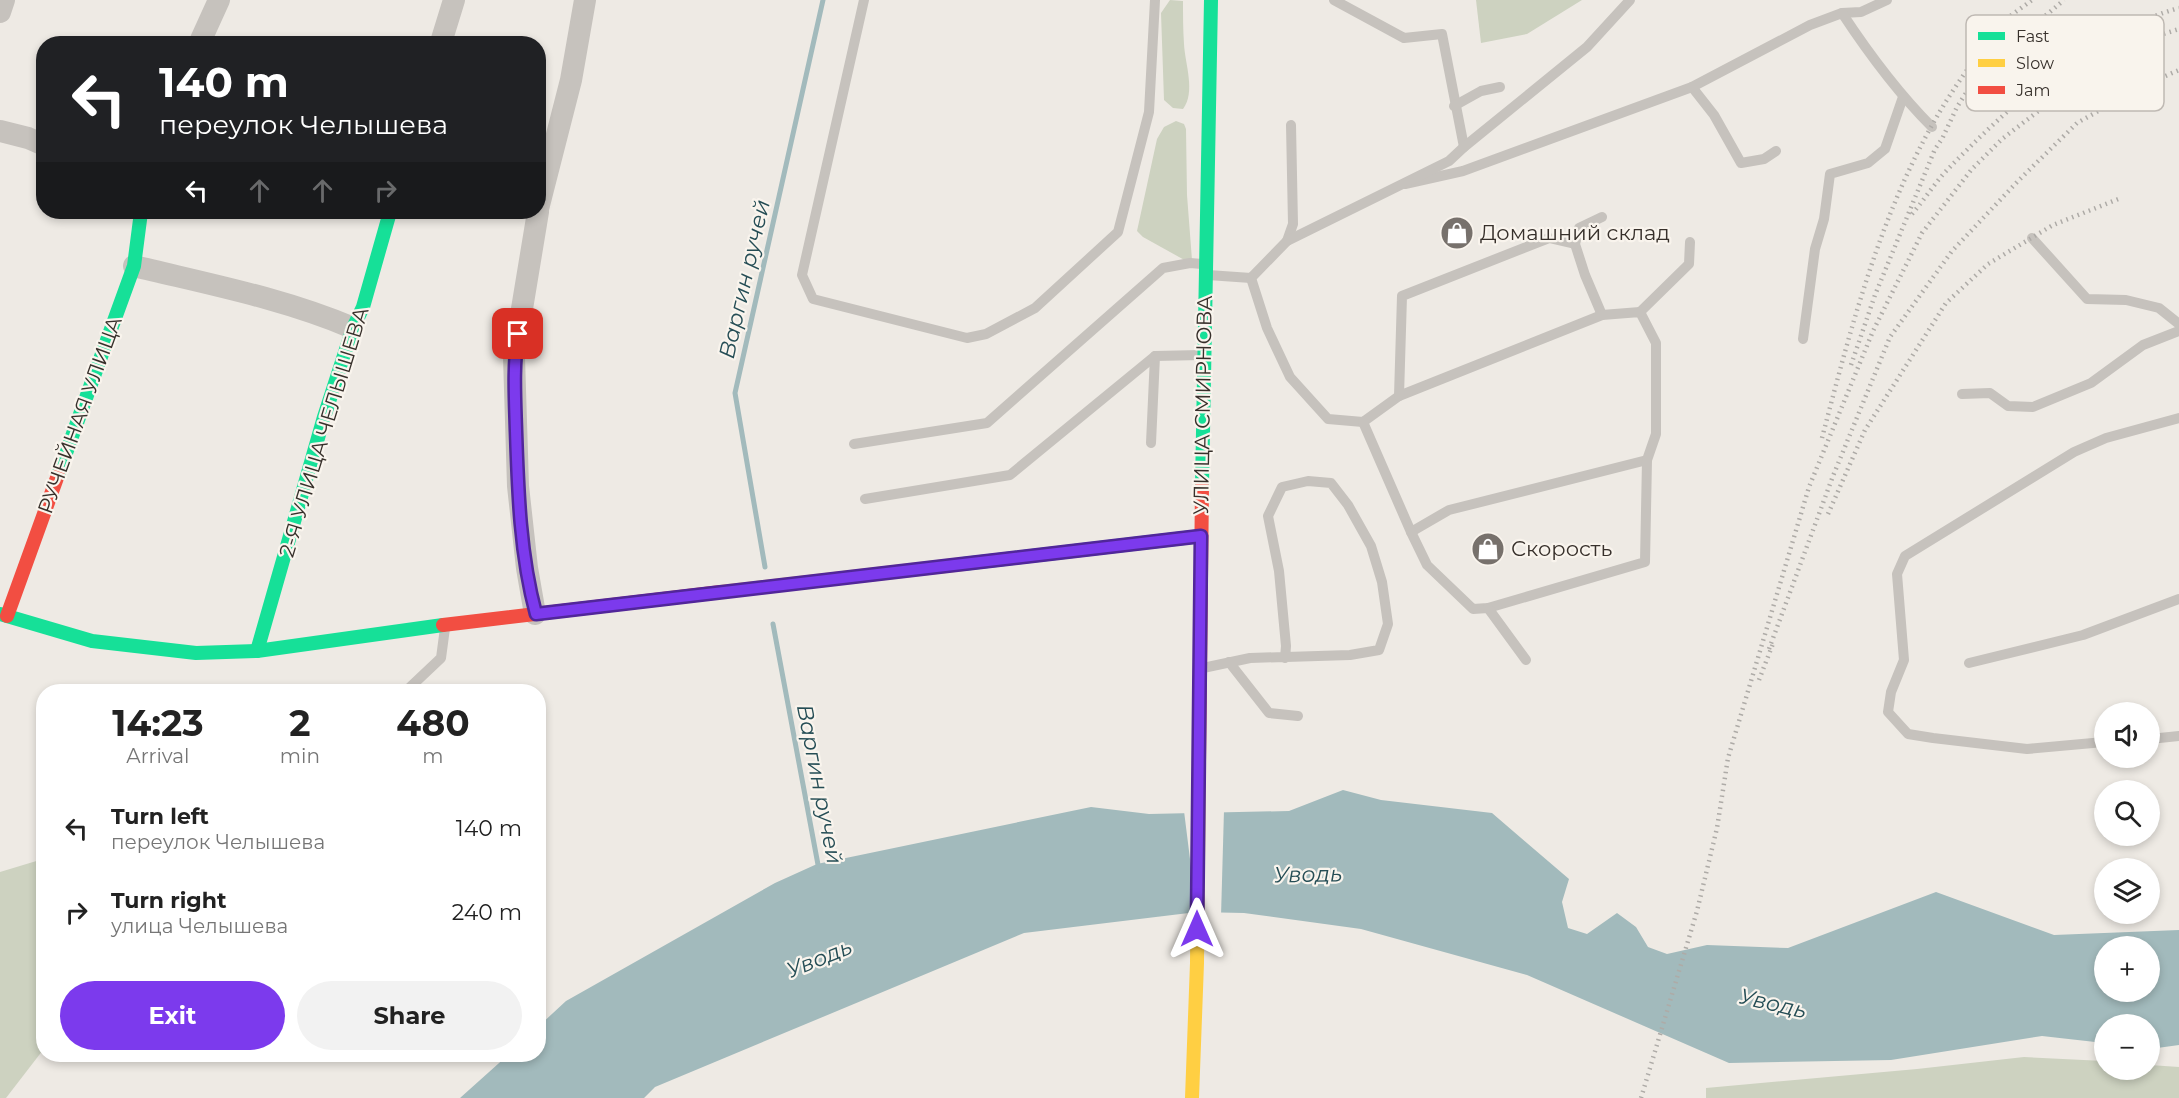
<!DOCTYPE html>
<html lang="en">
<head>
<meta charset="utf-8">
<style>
	:root { --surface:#fff; --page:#f2f2f2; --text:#222; --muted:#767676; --accent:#7c3aed }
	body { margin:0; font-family:Montserrat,sans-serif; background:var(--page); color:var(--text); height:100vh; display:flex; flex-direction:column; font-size:22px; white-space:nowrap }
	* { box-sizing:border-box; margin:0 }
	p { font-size:20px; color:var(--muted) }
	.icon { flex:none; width:33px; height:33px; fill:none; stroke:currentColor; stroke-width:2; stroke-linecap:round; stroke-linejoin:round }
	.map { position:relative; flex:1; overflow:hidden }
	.details { position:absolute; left:36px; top:684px; width:510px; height:378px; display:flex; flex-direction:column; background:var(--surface); border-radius:24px; box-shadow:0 3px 9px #0003 }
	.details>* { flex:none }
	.top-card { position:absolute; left:36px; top:36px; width:510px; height:183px; border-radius:24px; box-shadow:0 3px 9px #0003; background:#202124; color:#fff; overflow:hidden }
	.tools { position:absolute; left:2094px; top:702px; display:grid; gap:12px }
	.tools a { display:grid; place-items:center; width:66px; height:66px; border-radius:50%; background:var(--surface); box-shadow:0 3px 9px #0003; font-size:30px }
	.pin { position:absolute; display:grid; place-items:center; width:51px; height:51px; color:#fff; margin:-26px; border-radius:12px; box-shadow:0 3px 9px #0006 }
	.me { position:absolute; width:66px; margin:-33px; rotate:0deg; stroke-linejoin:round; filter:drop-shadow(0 0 4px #0008) }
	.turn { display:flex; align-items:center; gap:21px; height:126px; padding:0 24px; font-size:27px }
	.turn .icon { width:78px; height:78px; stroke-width:2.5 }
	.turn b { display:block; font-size:42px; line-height:51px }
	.lanes { display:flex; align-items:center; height:57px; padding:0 24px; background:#0003; justify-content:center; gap:30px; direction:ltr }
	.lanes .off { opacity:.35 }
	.eta { display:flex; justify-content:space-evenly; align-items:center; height:102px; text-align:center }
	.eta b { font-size:36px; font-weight:700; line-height:42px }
	.cta { display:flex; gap:12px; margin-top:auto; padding:12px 24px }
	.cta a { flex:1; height:69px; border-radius:36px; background:var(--accent); color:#fff; font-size:24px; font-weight:700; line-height:69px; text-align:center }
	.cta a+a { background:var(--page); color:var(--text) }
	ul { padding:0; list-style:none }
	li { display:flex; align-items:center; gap:18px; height:84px; padding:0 24px }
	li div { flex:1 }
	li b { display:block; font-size:22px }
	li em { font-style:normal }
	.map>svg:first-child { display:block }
	.green { fill:#cdd2c0 }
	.water { fill:#a2babc; fill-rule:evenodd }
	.pier { fill:#eeeae4 }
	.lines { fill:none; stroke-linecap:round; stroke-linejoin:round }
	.stream { stroke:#a2babc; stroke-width:5 }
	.lane { stroke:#c6c2bd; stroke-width:10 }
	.street { stroke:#c6c2bd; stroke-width:22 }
	.fast { stroke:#16e098; stroke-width:14 }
	.slow { stroke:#ffcf43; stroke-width:14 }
	.jam { stroke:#f24e42; stroke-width:14 }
	.rail { stroke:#aeaba7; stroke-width:4.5; stroke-dasharray:1.5 4.5; stroke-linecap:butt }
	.route-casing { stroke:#51269a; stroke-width:15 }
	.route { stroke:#7c3aed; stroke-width:10 }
	.labels { text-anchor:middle; stroke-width:4.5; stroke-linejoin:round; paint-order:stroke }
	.poi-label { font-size:21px; fill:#37302b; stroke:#f9f4ed; text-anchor:start }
	.street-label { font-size:21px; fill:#37302b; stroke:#f9f4ed }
	.water-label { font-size:22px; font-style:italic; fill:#254d55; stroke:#f9f4ed }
	.key { fill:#f9f4ed; stroke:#bfb9b3; stroke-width:1.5 }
	.key-label { font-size:16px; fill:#37302b }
</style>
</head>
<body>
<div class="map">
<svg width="2179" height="1098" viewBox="0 0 2179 1098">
	<rect width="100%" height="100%" fill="#eeeae4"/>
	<g class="green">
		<path d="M1170,0L1183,1C1183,15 1183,30 1184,44C1185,64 1196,92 1183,109L1173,108L1164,100L1161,13Z"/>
		<path d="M1476,0H1582L1527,34L1481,43Z"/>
		<path d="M1176,121L1184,124L1186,129L1187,195L1192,260L1188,262L1143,237L1137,231L1157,139L1164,127Z"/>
		<path d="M43,859V1050L6,1098H0V872Z"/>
		<path d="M2024,1057L2104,1061V1070H2150V1065L2179,1067V1098H1706V1088L1917,1069Z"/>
	</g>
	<path class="water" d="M1343,790L1381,800L1492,813L1569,879L1562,902L1568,928L1587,934L1617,913L1636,927L1648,947L1667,954L1707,945L1788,948L1936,892L2054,935L2179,930V1045L2150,1049V1024H2104V1043L2042,1036L1891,1060L1729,1063L1527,975L1361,929L1244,913L1197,912L1024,933L655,1087L644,1098H460L508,1055L538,1054L539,1026L566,1001L775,883L817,864L1091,807L1149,814L1289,811ZM2104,946H2150V992H2104Z"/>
	<path class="pier" d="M1224,810L1221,916L1197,915L1184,811Z"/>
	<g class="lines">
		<g class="stream">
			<path d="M765,567L735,393L823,0"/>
			<path d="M773,624L819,870"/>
		</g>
		<g class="lane">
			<path d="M864,0L802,275L813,299L967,338L986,334L1035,308L1118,232L1149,112L1155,0"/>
			<path d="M1334,0L1404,38L1442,34L1464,147"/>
			<path d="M1842,13L1861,12L1887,0"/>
			<path d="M1692,87L1714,115L1741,163L1764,159L1776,151"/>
			<path d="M1454,106L1481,91L1500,87"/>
			<path d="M1405,184L1463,171L1692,87L1810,25L1842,13C1869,54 1897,92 1932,127"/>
			<path d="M1602,217L1579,228L1575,244L1585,275L1602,315"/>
			<path d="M2032,238L2087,299L2126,300L2159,308L2179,324"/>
			<path d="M1287,241L1293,224L1291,125"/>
			<path d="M1208,275L1251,278L1287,241L1449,161L1464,147L1587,47L1630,0"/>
			<path d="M1251,278L1267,328L1290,377L1328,419L1363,422L1399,396L1602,315L1640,312L1656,343V434L1647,460L1449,510L1411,532"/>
			<path d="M1640,312L1689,264L1690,242"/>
			<path d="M1803,339L1815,249L1824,219L1830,174L1868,163L1885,149L1903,97"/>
			<path d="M1962,394L1990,393L2008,406L2033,407L2091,383L2143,345L2179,331"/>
			<path d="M1399,396L1402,296L1549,238L1575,244"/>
			<path d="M1363,422L1411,532L1427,565L1473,609L1488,608L1645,562L1647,460"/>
			<path d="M1151,443L1155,356"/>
			<path d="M854,444L987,423L1163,268L1190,263L1202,264"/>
			<path d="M865,499L1010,475L1155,356L1201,355"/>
			<path d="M1488,608L1526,660"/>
			<path d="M1229,662L1269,713L1298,716"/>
			<path d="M1969,663L2083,635L2179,599"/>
			<path d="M1203,668L1250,658L1350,655L1379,650L1388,624L1382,582L1371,546L1348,505L1331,483L1308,481L1282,487L1268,516L1279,571L1286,646L1285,658"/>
			<path d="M405,692L441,658L445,628"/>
			<path d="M2150,739L2179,736"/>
			<path d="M2104,742L2027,749L1933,738L1908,734L1888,712L1891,692L1904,660L1897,574L1905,556L2074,452L2106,438L2179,418"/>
		</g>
		<g class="street">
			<path d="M0,12L4,0"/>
			<path d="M442,39L454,0"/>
			<path d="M199,44L219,0"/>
			<path d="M0,131L28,138L44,145"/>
			<path d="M538,209L571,80L585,0"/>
			<path d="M134,266C208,284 282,298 353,328"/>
			<path d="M535,614L527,568L518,486L514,357L538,212"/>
		</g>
		<g class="fast">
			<path d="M58,475L134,266L141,212"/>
			<path d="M1202,486L1211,0"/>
			<path d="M963,564L1201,536"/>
			<path d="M0,614L92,641L196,653L257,651L443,625"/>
			<path d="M257,651L324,417L353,328L363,307L390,212"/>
		</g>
		<g class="slow">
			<path d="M721,592L963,564"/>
			<path d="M1192,1098L1197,963L1199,761"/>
		</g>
		<g class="jam">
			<path d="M7,616L58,475"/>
			<path d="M443,625L721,592"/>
			<path d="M1199,761L1202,486"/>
		</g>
		<g class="rail">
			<path d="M1912,214C1925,199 1936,181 1949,168C2011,104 2092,32 2179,8"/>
			<path d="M1851,365L1875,295L1935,149L1942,139L1957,107L1980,71L2064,0"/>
			<path d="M1822,438C1856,308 1891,171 1973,62C1983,49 1992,34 2003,22C2012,14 2023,7 2032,0"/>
			<path d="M1828,514L1865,430L1946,303L1988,264L2053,225L2121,198"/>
			<path d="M1769,649L1833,476L1890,337L1952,251L2018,181L2077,123L2145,85L2179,70"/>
			<path d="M1759,680L1774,641"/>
			<path d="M1641,1098L1697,911L1717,828L1728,758L1809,487L1873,331L1922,233L1972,169L2002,139L2092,70L2160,35L2179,29"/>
		</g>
	</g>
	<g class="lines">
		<g class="route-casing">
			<path id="route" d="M518,334C513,366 515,398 516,431C518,492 520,555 536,614L1201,536L1197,929"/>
		</g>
		<use href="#route" class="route"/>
	</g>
	<defs>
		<g id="shop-disc" transform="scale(1.725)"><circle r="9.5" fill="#77716c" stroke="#f9f4ed"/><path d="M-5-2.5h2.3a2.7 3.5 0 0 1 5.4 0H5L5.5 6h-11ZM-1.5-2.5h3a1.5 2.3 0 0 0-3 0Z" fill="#fff"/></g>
	</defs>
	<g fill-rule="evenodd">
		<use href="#shop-disc" x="1457" y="233"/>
		<use href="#shop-disc" x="1488" y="549"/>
	</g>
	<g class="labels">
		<g class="poi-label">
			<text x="1480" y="240">Домашний склад</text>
			<text x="1511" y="556">Скорость</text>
		</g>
		<g class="street-label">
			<text transform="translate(1203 405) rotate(-89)" y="7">УЛИЦА СМИРНОВА</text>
			<text transform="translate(80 415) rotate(-70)" y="7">РУЧЕЙНАЯ УЛИЦА</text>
			<text transform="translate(324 432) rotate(-73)" y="7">2-Я УЛИЦА ЧЕЛЫШЕВА</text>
		</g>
		<g class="water-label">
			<text transform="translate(744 279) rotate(-77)" y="8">Варгин ручей</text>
			<text transform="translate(820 784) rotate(79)" y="8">Варгин ручей</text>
			<text transform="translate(1308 874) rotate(-1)" y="8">Уводь</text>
			<text transform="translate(819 958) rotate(-22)" y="8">Уводь</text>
			<text transform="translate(1773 1003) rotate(13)" y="8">Уводь</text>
		</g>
	</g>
	<rect x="1966" y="15" width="198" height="96" rx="9" class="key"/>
	<rect x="1978" y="32" width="27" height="8" fill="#16e098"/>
	<rect x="1978" y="59" width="27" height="8" fill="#ffcf43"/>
	<rect x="1978" y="86" width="27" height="8" fill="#f24e42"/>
	<g class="key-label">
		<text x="2016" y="42">Fast</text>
		<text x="2016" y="69">Slow</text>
		<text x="2016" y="96">Jam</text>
	</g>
</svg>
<div class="tools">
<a><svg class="icon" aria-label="sound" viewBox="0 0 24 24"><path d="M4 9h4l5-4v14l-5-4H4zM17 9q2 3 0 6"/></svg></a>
<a><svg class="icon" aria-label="search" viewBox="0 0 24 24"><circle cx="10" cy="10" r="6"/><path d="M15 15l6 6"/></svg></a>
<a><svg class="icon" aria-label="layers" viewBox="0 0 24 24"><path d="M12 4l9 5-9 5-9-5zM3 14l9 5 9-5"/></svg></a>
<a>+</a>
<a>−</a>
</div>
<div class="pin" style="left:518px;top:334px;background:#d93025"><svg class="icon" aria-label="arrive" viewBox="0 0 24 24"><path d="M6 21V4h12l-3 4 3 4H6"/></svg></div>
<svg class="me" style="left:1197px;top:929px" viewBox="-20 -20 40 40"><path d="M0-17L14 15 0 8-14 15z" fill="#7c3aed" stroke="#fff" stroke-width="4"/></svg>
<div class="top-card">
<div class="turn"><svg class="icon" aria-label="left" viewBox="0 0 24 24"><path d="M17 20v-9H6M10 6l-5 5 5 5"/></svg><div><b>140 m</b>переулок Челышева</div></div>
<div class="lanes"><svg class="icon" aria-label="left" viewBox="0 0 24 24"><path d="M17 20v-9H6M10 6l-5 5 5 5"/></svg><svg class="icon off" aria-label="ahead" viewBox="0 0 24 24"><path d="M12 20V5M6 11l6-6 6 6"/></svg><svg class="icon off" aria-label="ahead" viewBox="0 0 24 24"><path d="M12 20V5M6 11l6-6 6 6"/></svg><svg class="icon off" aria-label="right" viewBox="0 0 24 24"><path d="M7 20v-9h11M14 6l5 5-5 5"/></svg></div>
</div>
<section class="details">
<div class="eta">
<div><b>14:23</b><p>Arrival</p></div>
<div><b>2</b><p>min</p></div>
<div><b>480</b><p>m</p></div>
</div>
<ul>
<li><svg class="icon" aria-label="left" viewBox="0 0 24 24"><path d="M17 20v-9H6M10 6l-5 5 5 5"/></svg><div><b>Turn left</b><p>переулок Челышева</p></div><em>140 m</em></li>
<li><svg class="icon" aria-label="right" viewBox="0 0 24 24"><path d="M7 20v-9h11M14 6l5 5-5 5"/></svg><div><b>Turn right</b><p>улица Челышева</p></div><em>240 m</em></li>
</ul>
<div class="cta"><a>Exit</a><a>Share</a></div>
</section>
</div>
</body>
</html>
